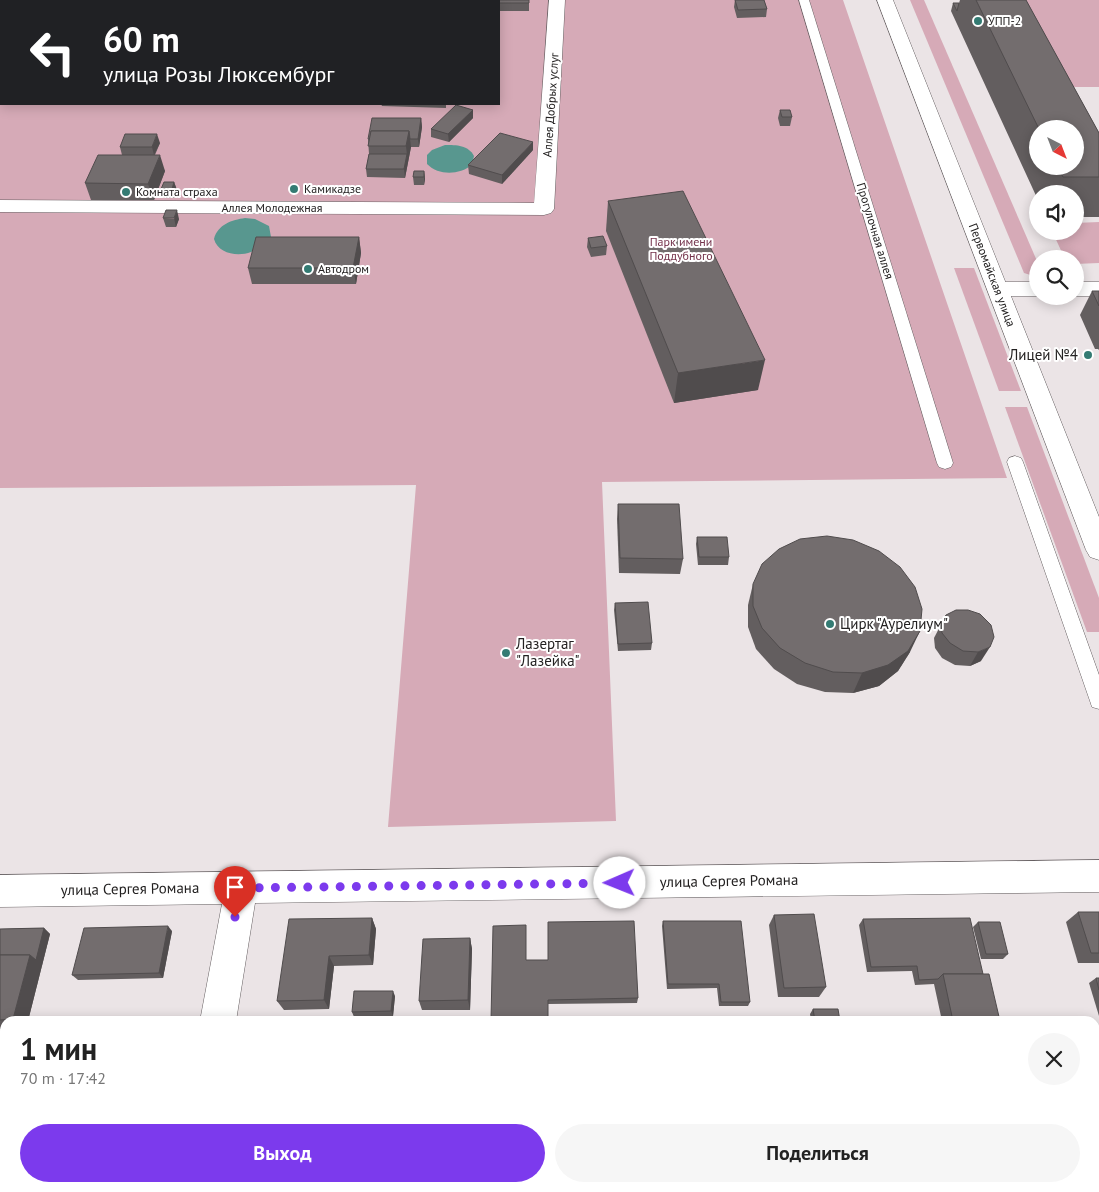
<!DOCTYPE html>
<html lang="ru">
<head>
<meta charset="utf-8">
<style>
	:root { --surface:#fff; --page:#f6f6f6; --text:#222; --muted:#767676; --accent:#7c3aed }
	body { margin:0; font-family:"PT Sans",sans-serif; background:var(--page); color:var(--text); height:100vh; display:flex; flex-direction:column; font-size:19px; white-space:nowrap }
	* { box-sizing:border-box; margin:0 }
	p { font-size:16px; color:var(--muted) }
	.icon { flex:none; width:28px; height:28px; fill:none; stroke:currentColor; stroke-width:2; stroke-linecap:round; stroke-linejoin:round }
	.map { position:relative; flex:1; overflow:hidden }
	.panel { position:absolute; left:0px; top:1016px; width:1100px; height:176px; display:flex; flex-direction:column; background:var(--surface); border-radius:15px 15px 0 0; box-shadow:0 2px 12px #0003 }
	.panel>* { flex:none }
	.guide { position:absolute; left:0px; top:0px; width:500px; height:105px; box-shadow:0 2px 12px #0003; background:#202124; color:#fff; overflow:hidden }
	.needle { width:32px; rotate:138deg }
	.buttons { position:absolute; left:1029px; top:120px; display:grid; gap:10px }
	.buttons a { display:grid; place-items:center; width:55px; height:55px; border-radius:50%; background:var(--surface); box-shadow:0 2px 12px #0003; font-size:25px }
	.pin { position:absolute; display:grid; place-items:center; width:42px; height:42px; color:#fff; margin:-51px -21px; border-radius:50% 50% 50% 0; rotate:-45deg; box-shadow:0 0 5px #0007 }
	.pin .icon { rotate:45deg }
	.me { position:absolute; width:55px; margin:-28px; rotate:269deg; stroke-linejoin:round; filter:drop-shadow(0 0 4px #0008) }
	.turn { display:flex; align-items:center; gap:18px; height:105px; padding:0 20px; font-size:22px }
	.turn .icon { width:65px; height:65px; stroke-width:2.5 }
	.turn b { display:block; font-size:35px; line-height:42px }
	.round { display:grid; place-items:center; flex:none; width:52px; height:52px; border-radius:26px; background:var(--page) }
	.headline { display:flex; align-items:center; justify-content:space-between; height:85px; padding:0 20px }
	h1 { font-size:30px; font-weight:800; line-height:38px }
	.button { display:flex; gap:10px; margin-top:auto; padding:10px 20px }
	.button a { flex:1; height:58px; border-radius:30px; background:var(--accent); color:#fff; font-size:20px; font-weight:800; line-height:58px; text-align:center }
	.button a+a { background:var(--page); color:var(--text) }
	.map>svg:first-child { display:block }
	.green { fill:#d6aab7; fill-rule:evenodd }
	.water { fill:#58978f }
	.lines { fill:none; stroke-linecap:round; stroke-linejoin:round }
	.lane-casing { stroke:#655f61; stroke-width:1 }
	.street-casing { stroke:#655f61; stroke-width:1 }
	.secondary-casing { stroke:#655f61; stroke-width:1 }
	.lane { fill:#fff; fill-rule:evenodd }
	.street { fill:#fff; fill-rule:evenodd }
	.secondary { fill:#fff; fill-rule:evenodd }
	.wall { fill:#635e5f; fill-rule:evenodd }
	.shaded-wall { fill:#504c4d }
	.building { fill:#736d6e; stroke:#504c4d }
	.route { stroke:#7c3aed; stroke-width:9; stroke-dasharray:0 16.2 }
	.poi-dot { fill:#347b73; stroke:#fff; stroke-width:2 }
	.labels { text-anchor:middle; stroke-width:4; stroke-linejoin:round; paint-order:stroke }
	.far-poi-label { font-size:12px; fill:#232121; stroke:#fff; text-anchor:start }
	.far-street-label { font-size:12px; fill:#232121; stroke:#fff }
	.far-park-label { font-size:12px; fill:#74324b; stroke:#fff }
	.poi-label { font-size:15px; fill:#232121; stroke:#fff; text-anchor:start }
	.street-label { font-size:15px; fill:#232121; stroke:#fff }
</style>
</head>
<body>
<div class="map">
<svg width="1099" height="1192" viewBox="0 0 1099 1192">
	<rect width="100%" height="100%" fill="#ebe4e6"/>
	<g class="green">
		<path d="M0,0H843L1007,478L602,482L616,821L388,827L416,485L0,488ZM1,1H499V104H1Z"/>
		<path d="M910,0H924L1037,261V277L1024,273Z"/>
		<path d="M1021,0H1099V87H1070Z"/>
		<path d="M1099,222V263L1075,264V259H1065L1052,231H1075V223Z"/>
		<path d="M954,268H974L1021,391H999Z"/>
		<path d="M1005,407H1027L1099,598V632H1087Z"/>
	</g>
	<g class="water">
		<path d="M445,145C457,145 468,145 474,156L472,165C459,175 439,176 427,164V155L432,150Z"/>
		<path d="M245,218L255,219L269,226L271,237C265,242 258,249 251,252C238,257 218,254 214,239C218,224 232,220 245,218Z"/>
	</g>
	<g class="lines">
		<g class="lane-casing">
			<g id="lane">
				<path d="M799,0H809L953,463L951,467L945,469L939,467L937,463Z"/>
				<path d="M1015,456L1021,458L1023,462L1099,675V709L1092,707L1090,701L1007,462L1009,458Z"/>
			</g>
		</g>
		<g class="street-casing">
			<g id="street">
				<path d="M146,0H165V1H147Z"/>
				<path d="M549,0H565L554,209L551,213L544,215L0,212V200L534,203Z"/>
				<rect x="0" y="47" width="1" height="10"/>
				<path d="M998,282H1038V296H998L990,294L987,289L990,284Z"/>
				<rect x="1075" y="282" width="24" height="14"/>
				<path d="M1099,860V892L255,903L236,1021H200L222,904L0,907V875Z"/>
				<path d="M171,1188H209L208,1192H170Z"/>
			</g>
		</g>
		<g class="secondary-casing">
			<path id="secondary" d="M877,0H893L1099,517V560L1090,557L1086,550Z"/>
		</g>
		<use href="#lane" class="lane"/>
		<use href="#street" class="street"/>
		<use href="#secondary" class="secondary"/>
	</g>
	<g class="wall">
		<rect x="82" y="0" width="18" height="1"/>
		<path d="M428,0H443L442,1H428Z"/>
		<rect x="445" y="0" width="15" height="1"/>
		<path d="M529,0V11H499V1Z"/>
		<path d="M735,0H764L767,9L766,17L737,18L734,7Z"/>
		<path d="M960,0H1026L1099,133V217H1075V194H1038V200L951,11L953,3H959ZM1038,129H1075V166H1038Z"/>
		<path d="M381,104H446V108L382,106Z"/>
		<path d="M473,110V118L449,142L431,137V129Z"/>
		<path d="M780,110L792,117L790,126H780L778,118Z"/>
		<path d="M421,118L422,127L419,147H411L405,178L367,177L366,169L369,154L368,139Z"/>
		<path d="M160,143L155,155L165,171L154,200H91L85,183L122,155L120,147Z"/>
		<path d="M533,150L502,184L469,174L468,165Z"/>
		<path d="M424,171L425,179L424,185H414L413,177Z"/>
		<path d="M174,182L177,190L174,198H164L161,189Z"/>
		<path d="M608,201L758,390L674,403L606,231Z"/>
		<path d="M163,218L179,219L176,227H166Z"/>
		<path d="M359,237L361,253L356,284H252L248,268Z"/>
		<path d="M588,238L607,246L606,255L591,257L587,247Z"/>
		<path d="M1092,291H1099V350L1098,349H1095L1080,315Z"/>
		<path d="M618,504L683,559L680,574L619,573L617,519Z"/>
		<path d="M697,537L729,557L728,565H698L696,544Z"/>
		<path d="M753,584L910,652L898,671L879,686L853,693L825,692L797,684L774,669L756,649L748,627V605Z"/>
		<path d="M615,603L652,643L651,650L618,651L614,610Z"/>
		<path d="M968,610L981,661L970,666L955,665L942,658L935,648L934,638L946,615Z"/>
		<path d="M1078,912H1099V963H1078L1066,922Z"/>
		<path d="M774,915L826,987L819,997H778L769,925Z"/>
		<path d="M372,918L376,929L373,965L334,966L329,1009L284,1010L277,1001Z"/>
		<path d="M863,919L983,974L1000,1021H942L934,984L915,985L912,971L867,972L859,925Z"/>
		<path d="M663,921L750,1002L748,1006H719L717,988L667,989L662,926Z"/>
		<path d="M978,922L1008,954L1003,959H981L973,927Z"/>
		<path d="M44,928L50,934L28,1021H5V1029H0V929Z"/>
		<path d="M172,931L163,978L78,980L72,975Z"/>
		<path d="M470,938L472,949L470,1010H422L419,1001Z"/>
		<path d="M526,960L638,998L637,1003L548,1004Z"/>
		<path d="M1096,978H1099V1016L1089,983Z"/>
		<path d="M395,996L393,1016L354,1017L352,1012Z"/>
		<path d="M813,1009L840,1021H811L810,1014Z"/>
		<path d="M5,1089V1129L0,1127V1108Z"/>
		<path d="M593,1188H660V1189L659,1192H593Z"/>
	</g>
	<g class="shaded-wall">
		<path d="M241,0H265L266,1H237Z"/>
		<path d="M473,110V118L449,142L448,134Z"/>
		<path d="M421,118L422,127L419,147L418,139Z"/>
		<path d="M409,131L411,147L405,178L404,169L407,155L406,146Z"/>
		<path d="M157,134L160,143L154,155L152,147Z"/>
		<path d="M533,142V150L502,184V175Z"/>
		<path d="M160,155L165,171L154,200L148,184Z"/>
		<path d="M424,171L425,179L424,185Z"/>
		<path d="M174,182L177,190L174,198L172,189Z"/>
		<path d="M177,210L179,219L176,227L174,218Z"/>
		<path d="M359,237L361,253L356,284L353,268Z"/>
		<path d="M765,360L758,390L674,403L678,373Z"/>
		<path d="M920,631L910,652L898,671L879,686L853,693L862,673Z"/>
		<path d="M990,647L981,661L970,666L978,652Z"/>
		<path d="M372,918L376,929L373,965L369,955Z"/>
		<path d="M168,926L172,931L163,978L159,973Z"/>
		<path d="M44,928L50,934L28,1021H16L13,1019L30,955Z"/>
		<path d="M470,938L472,949L470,1010L468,1000Z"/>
		<path d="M329,956L334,966L329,1009L324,1000Z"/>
		<path d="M393,991L395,996L393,1016L391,1011Z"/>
		<path d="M1,1131L5,1132V1147L0,1166V1136Z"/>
		<path d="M109,1188H122L121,1192H108Z"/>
		<rect x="311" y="1188" width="7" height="4"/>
		<path d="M430,1188H433V1192H429Z"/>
	</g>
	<g class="building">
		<path d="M213,0H241L237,1H214Z"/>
		<path d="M283,0H421L420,1H282Z"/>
		<path d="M469,0H529V3H499V1H469Z"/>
		<path d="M735,0H764L767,9L738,10Z"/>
		<path d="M976,0H1026L1099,133V177H1063L1057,166H1075V129H1039Z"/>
		<path d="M953,3H959L957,11Z"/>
		<path d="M456,105L473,110L448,134L431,129Z"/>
		<path d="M780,110H790L792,117H782Z"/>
		<path d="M372,118H421L418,139H410L409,131H371L370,139H368Z"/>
		<path d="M371,131H409L406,146H368Z"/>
		<path d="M500,133L533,142L502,175L468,165Z"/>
		<path d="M125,134H157L152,147H120Z"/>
		<path d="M369,154H407L404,169H366Z"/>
		<path d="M98,155H160L148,184L85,183Z"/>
		<path d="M414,171H424V177H413Z"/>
		<path d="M164,182H174L172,189H161Z"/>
		<path d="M683,191L765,360L678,373L608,201Z"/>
		<path d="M166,210H177L174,218H163Z"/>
		<path d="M603,236L607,246L591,248L588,238Z"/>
		<path d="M256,237H359L353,268H248Z"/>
		<path d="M1092,291H1099V306Z"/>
		<path d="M618,504H679L683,559L620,558Z"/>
		<path d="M827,536L853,540L879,551L900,567L915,587L922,609L920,631L908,651L888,665L862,673L833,672L805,663L780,648L762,628L753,606V584L762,564L779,549L800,539Z"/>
		<path d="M697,537H727L729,557H699Z"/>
		<path d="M648,602L652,643L618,644L615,603Z"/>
		<path d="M956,610H968L980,614L991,625L994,637L990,647L978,652L963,651L950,643L942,633L941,623L946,615Z"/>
		<path d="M1078,912H1099V953H1091Z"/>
		<path d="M814,914L826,987L784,988L774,915Z"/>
		<path d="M372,918L369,955L329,956L324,1000L277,1001L289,919Z"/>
		<path d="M970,918L983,974H943L938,979L919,980L917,966L871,967L863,919Z"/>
		<path d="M634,921L638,998L548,1000V1021H491L493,926L526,925V960H548V922Z"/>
		<path d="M663,921H741L750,1002H721L719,984H668Z"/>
		<path d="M978,922H1000L1008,954H986Z"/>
		<path d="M168,926L159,973L72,975L84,928Z"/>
		<path d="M44,928L36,960L30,955H0V929Z"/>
		<path d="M470,938L468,1000L419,1001L423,939Z"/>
		<path d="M0,955H30L13,1019L0,1020Z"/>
		<path d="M943,974H989L1000,1021H953Z"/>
		<path d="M1096,978H1099V990Z"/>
		<path d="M354,991H393L391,1011L352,1012Z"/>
		<path d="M813,1009H838L840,1021H815Z"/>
		<path d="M5,1089V1125H0V1108Z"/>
		<path d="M6,1188H109L108,1192H5Z"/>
		<path d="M259,1188H311V1192H258Z"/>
		<path d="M321,1188H430L429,1192H321Z"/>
		<path d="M437,1188H489L488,1192H437Z"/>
		<rect x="594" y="1188" width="30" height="4"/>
		<path d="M624,1188H660V1189L625,1190Z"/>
	</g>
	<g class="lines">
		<path class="route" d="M235,917L240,888L620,883"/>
	</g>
	<g class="poi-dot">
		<circle cx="978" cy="21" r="5"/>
		<circle cx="294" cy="189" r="5"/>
		<circle cx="126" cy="192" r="5"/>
		<circle cx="308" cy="269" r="5"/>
		<circle cx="1088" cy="355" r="5"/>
		<circle cx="830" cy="624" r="5"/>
		<circle cx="506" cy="653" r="5"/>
	</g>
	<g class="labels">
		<g class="far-poi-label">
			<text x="988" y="25">УПП-2</text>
			<text x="304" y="193">Камикадзе</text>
			<text x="136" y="196">Комната страха</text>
			<text x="318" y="273">Автодром</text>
		</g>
		<g class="far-street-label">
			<text transform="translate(551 105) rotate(-86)" y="4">Аллея Добрых услуг</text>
			<text x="272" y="212">Аллея Молодежная</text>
			<text transform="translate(875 231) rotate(73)" y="4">Прогулочная аллея</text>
			<text transform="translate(992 275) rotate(69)" y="4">Первомайская улица</text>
		</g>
		<g class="far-park-label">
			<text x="681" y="246">Парк имени<tspan x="681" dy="14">Поддубного</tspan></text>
		</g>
		<g class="poi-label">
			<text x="1078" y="360" text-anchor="end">Лицей №4</text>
			<text x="840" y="629">Цирк "Аурелиум"</text>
			<text x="516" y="649">Лазертаг<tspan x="516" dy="17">"Лазейка"</tspan></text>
		</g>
		<g class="street-label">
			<text transform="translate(729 881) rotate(-1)" y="5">улица Сергея Романа</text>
			<text transform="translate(130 889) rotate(-1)" y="5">улица Сергея Романа</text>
		</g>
	</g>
</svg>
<div class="buttons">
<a><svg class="needle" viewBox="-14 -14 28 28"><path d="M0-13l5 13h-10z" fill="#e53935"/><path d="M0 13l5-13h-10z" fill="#767676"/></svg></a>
<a><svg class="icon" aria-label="sound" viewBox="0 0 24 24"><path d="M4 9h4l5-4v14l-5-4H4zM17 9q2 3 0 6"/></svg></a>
<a><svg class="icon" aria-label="search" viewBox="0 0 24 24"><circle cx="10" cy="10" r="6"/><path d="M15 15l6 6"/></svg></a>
</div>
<div class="pin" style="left:235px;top:917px;background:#d93025"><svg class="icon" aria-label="arrive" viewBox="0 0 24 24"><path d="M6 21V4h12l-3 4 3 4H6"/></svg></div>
<svg class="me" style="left:620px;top:883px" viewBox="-20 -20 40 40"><circle r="19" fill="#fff"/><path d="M0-13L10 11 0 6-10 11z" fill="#7c3aed"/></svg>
<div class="guide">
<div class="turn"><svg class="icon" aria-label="left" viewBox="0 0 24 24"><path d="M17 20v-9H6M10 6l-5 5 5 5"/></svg><div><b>60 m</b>улица Розы Люксембург</div></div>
</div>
<section class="panel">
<div class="headline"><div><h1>1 мин</h1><p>70 m · 17:42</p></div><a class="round"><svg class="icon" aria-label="close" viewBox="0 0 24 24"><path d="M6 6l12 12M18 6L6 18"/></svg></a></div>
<div class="button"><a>Выход</a><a>Поделиться</a></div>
</section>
</div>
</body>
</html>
